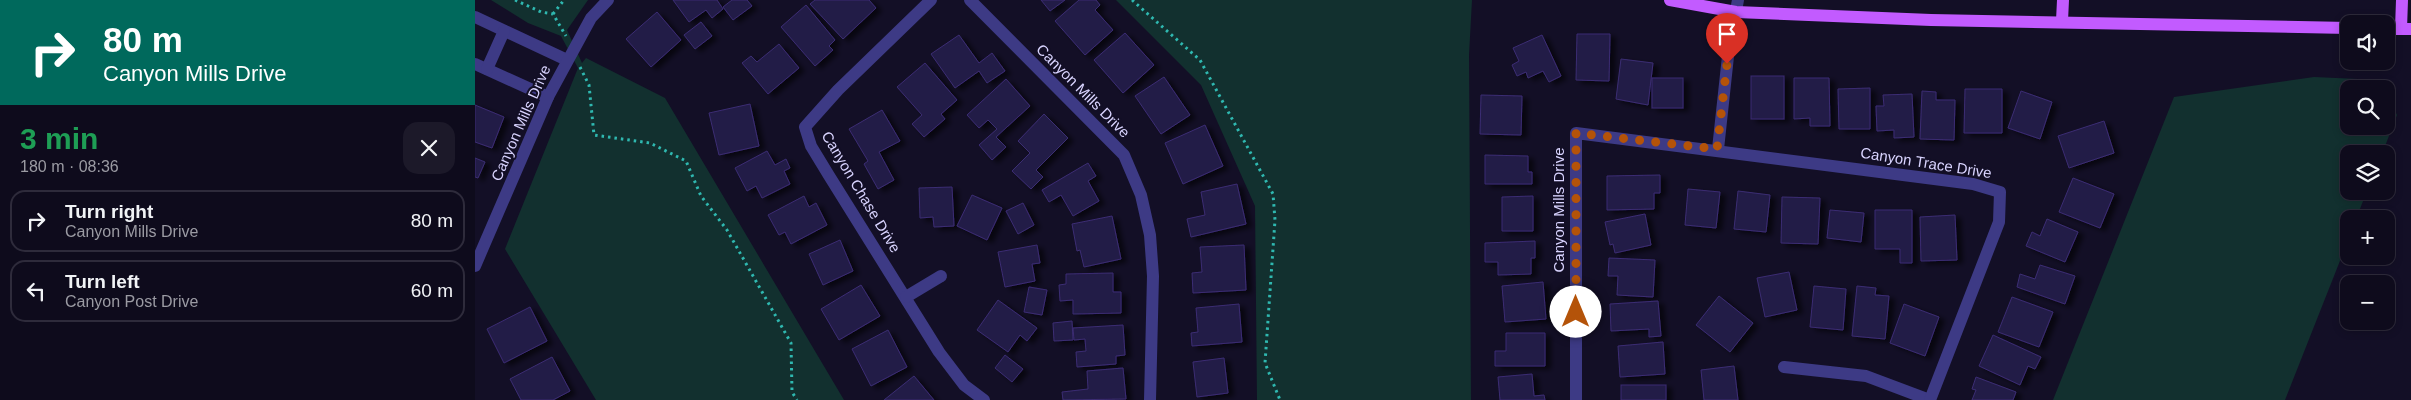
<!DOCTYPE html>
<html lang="en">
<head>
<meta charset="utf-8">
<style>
	:root { --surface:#0e0b1c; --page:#1c1929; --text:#f1f3f6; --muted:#9b9ba3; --line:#2e2b3b }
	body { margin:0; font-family:Arial,sans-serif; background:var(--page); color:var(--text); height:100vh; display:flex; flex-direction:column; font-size:19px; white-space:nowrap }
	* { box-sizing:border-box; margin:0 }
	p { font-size:16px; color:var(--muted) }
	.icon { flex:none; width:28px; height:28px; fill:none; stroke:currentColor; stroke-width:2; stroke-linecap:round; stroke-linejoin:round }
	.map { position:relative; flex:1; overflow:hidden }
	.drawer { display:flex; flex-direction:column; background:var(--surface); width:475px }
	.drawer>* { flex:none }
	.guide { background:#00695c; color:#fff; overflow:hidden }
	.tools { position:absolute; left:1865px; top:15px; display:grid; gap:10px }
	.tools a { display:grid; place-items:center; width:55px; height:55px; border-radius:10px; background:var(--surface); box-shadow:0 2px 8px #0003,0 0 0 1px var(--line); font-size:25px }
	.pin { position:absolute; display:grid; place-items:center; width:42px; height:42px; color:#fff; margin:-51px -21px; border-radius:50% 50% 50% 0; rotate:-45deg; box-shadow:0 0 5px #0007 }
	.pin .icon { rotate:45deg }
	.me { position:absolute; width:55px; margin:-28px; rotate:0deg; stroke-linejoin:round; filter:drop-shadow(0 0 4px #0008) }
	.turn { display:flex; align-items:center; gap:18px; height:105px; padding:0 20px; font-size:22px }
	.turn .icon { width:65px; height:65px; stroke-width:2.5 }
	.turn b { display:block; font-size:35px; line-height:42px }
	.round { display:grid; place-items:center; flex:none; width:52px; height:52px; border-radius:15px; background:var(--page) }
	.head { display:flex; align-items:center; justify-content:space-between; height:85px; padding:0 20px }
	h1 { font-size:30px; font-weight:800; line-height:38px; color:#1e9e55 }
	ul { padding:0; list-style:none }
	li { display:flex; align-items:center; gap:15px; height:62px; margin:0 10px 8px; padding:0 10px; border:2px solid var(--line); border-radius:15px }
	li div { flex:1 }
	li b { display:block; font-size:19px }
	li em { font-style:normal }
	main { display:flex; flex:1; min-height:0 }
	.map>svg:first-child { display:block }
	.green { fill:#12302f }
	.building { fill:#241b47; stroke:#3b2d73; filter:url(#shadow) }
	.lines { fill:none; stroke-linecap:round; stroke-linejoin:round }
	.path { stroke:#2fb8b0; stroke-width:3; stroke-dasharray:2.5 4; stroke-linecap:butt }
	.minor { stroke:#3d3a85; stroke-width:12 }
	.major { stroke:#c25bff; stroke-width:12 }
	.route { stroke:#b45309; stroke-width:9; stroke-dasharray:0 16.2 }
	.labels { text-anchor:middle; stroke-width:4; stroke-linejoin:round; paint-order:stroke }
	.street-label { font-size:15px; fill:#d9d4ff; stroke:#130f26 }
</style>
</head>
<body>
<main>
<section class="drawer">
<div class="guide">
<div class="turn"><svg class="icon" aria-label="right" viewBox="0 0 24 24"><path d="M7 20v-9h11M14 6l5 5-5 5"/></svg><div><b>80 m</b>Canyon Mills Drive</div></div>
</div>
<div class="head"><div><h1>3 min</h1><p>180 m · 08:36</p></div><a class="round"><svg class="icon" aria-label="close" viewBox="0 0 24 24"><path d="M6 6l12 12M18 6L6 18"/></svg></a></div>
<ul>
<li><svg class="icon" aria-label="right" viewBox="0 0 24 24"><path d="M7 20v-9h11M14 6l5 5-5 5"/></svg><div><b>Turn right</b><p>Canyon Mills Drive</p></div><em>80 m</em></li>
<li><svg class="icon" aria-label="left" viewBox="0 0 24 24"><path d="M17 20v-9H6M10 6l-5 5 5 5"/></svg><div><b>Turn left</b><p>Canyon Post Drive</p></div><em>60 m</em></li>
</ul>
</section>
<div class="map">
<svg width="1936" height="400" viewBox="0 0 1936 400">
	<defs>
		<filter id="shadow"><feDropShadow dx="5.5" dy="3" stdDeviation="2.5" flood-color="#0009"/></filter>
	</defs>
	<rect width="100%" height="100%" fill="#130f26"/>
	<g class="green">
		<path d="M16,0H113L92,30L107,63L111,58L190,98L369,400H121L30,249L103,68L86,36L53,23Z"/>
		<path d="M641,0H997L994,55L996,400H782L780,206L726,85Z"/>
		<path d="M1839,77L1905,80L1909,89H1874V126H1911V93L1922,115L1907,154H1874V191H1892L1881,219H1874V238L1810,400H1578L1699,97Z"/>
	</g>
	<g class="building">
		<path d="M198,0H242L248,9L237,18L231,10L214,22Z"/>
		<path d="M257,0H272L277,6L258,20L248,7Z"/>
		<path d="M340,0H394L401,8L368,39L335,4Z"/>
		<path d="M566,0H590L575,11Z"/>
		<path d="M604,0H621L625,5L620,10L638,30L610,55L580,21Z"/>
		<path d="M331,5L360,40L354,46L358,50L340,66L306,27Z"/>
		<path d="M182,12L206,40L176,67L151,39Z"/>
		<path d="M226,22L237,36L220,49L209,35Z"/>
		<path d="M650,33L679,65L648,93L619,60Z"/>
		<path d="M1102,34H1135L1134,81L1101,80Z"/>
		<path d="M484,35L504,63L517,53L530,71L512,83L504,71L480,88L456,54Z"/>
		<path d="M1067,35L1086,76L1074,82L1068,71L1053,78L1051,72L1042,76L1037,65L1044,61L1038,48Z"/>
		<path d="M304,44L324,68L293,94L267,63L276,56L282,62Z"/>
		<path d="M1146,59L1178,63L1173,105L1141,99Z"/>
		<path d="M450,63L482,100L466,114L470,119L449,137L437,124L447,115L422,87Z"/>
		<rect x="1276" y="76" width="33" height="43"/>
		<path d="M689,77L715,115L686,134L660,96Z"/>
		<rect x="1177" y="78" width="31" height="30"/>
		<path d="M1319,78H1354L1355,126H1335V118L1319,119Z"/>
		<path d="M531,79L555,106L521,137L531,147L517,160L504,145L522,129L513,120L504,128L492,115Z"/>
		<path d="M1395,88V129H1364L1363,89Z"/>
		<path d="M1490,89H1527V133H1489Z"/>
		<path d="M1447,91L1461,92V100H1480L1479,140L1445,139Z"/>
		<path d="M1546,91L1577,102L1565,139L1533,128Z"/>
		<path d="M1437,94L1439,137L1419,138V130L1402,131L1401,106H1409L1408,95Z"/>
		<path d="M1006,95L1047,96L1046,135L1005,134Z"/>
		<path d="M275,104L284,146L244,155L234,113Z"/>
		<path d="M0,105L29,117L17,148L0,142Z"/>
		<path d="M407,110L425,141L404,152L419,180L403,189L389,164L393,161L374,129Z"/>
		<path d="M569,114L593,138L561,170L568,177L556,189L537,171L555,153L543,141Z"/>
		<path d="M1629,121L1639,153L1594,168L1583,136Z"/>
		<path d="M730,125L748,166L708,184L690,143Z"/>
		<path d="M292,151L300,165L311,159L315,168L309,171L315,184L287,198L281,186L272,191L260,168Z"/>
		<path d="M1010,155L1053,156V172H1057V184H1010Z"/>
		<path d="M0,158L10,162L3,178L0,177Z"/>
		<path d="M613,163L621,176L613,181L624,201L598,216L586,195L574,202L567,190Z"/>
		<path d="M1185,175V193H1179V209L1132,210V176Z"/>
		<path d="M1598,178L1639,194L1625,228L1584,212Z"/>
		<path d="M762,184L771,224L716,237L712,219L730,215L726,192Z"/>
		<path d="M477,187L479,226L459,227L458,217L445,218L444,188Z"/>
		<path d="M1213,189L1245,192L1241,228L1210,225Z"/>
		<path d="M1263,191L1295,195L1291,232L1259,229Z"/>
		<path d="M497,195L527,208L512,240L482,226Z"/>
		<path d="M329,196L334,207L341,203L352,225L316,244L310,232L304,235L293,215Z"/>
		<path d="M1058,196V231H1027V197Z"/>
		<path d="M1307,197L1345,198L1343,244L1306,243Z"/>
		<path d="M548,203L559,225L543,234L531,211Z"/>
		<path d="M1355,210L1389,213L1386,242L1352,238Z"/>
		<path d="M1400,210H1437V263H1425V249H1400Z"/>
		<path d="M1170,214L1176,245L1140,253L1138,244L1135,245L1130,222Z"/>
		<path d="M1480,215L1482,260L1446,261L1445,217Z"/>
		<path d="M637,216L646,259L609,267L605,250L602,251L597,224Z"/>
		<path d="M1572,219L1603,232L1590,262L1551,246L1557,232L1565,236Z"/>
		<path d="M365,240L378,271L348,285L334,254Z"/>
		<path d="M1060,241V258H1056V274L1023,275V262H1010V243Z"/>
		<path d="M562,245L565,263L557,264L560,281L530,287L523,252Z"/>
		<path d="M769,245L771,290L718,293L717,273L727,272L725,247Z"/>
		<path d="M1134,258L1180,260L1178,297L1142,295L1143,276H1133Z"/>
		<path d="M1565,265L1600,276L1590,304L1542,287L1545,274L1560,279Z"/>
		<path d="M1314,272L1322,310L1290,317L1282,278Z"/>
		<path d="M638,273V292H646V313L598,314V300L585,301L584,285L591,284V274Z"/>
		<path d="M1068,282L1071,319L1030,322L1027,286Z"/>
		<path d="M386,285L405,316L364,340L346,309Z"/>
		<path d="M1339,286L1371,289L1368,330L1335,327Z"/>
		<path d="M1382,286L1401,288L1400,295L1414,296L1410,339L1377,336Z"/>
		<path d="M554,287L572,290L567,315L549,312Z"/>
		<path d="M1244,296L1278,323L1255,352L1221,325Z"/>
		<path d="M1537,297L1578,312L1564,347L1523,332Z"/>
		<path d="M523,300L562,328L552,341L545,335L533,352L502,330Z"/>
		<path d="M1183,301L1186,336L1174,337V329L1136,331L1135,304Z"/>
		<path d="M764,304L767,342L717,346L716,333L723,332L721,308Z"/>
		<path d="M1429,304L1464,317L1450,356L1415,343Z"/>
		<path d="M55,307L72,341L29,363L12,329Z"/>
		<path d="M597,321L598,340L579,341L578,323Z"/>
		<path d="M648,325L650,355L641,356V364L602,367L601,352L611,351L610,339L599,340L598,328Z"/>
		<path d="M413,330L432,367L396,386L377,349Z"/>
		<path d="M1031,333H1070V366H1020V351H1031Z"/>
		<path d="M1518,335L1566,357L1560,369L1553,366L1545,385L1504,366Z"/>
		<path d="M1188,342L1190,374L1145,377L1143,346Z"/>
		<path d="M530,355L548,369L537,382L520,368Z"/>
		<path d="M77,357L95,391L78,400H46L35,379Z"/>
		<path d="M749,358L753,393L722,397L718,362Z"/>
		<path d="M1259,366L1263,400H1229L1226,370Z"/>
		<path d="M648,368L651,399L588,400L587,392L613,389L612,371Z"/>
		<path d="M1057,374L1059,396L1069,395L1070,400H1025L1023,377Z"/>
		<path d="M439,376L459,400H409Z"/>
		<path d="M1501,377L1541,392L1538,400H1497L1501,390L1497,389Z"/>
		<rect x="1146" y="385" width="45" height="15"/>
	</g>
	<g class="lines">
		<g class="path">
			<path d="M40,0L66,12L78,14L91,36"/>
			<path d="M657,0L725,60L798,194L800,220L790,363L805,400"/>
			<path d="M78,14L89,0"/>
			<path d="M105,67L114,85L119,135L175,143L211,161L226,196L252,230L316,343L317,392L322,400"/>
		</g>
		<g class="minor">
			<path d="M456,0L363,90L330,127L336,146L353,174L464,352L489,385L509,400"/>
			<path d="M495,0L649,155L666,195L675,235L678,276L675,400"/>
			<path d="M0,17L92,60"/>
			<path d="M0,64L73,97"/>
			<path d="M12,69L29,31"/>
			<path d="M1243,149L1254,47L1263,0"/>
			<path d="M0,266L73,97L116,18L133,0"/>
			<path d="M431,297L466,276"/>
			<path d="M1309,367L1391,376L1455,400"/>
			<path d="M1101,400V133L1498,184L1525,192L1524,222L1455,400"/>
		</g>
		<g class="major">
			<path d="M1195,0L1261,12L1456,20L1874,28"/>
			<path d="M1587,21L1588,0"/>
			<path d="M1911,29H1936"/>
			<path d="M1926,29L1927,0"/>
		</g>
	</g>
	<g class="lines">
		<path class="route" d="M1101,312V133L1242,149L1252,64"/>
	</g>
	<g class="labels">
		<g class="street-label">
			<text transform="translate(608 91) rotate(45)" y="5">Canyon Mills Drive</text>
			<text transform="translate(46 123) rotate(-66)" y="5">Canyon Mills Drive</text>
			<text transform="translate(1451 163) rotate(9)" y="5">Canyon Trace Drive</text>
			<text transform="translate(386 192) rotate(59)" y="5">Canyon Chase Drive</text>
			<text transform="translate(1084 210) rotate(-90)" y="5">Canyon Mills Drive</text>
		</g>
	</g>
</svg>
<div class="tools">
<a><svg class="icon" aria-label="sound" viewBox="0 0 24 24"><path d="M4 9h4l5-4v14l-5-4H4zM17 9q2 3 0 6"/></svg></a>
<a><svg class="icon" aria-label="search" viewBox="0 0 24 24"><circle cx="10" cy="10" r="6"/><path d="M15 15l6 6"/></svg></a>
<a><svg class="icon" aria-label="layers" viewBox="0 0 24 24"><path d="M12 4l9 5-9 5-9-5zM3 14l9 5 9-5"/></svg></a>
<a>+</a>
<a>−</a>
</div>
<div class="pin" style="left:1252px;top:64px;background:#d93025"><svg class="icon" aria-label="arrive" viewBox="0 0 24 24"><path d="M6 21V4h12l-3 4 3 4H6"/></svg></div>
<svg class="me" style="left:1101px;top:312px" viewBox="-20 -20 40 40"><circle r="19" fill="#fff"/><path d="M0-13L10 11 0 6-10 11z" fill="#b45309"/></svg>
</div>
</main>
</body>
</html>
